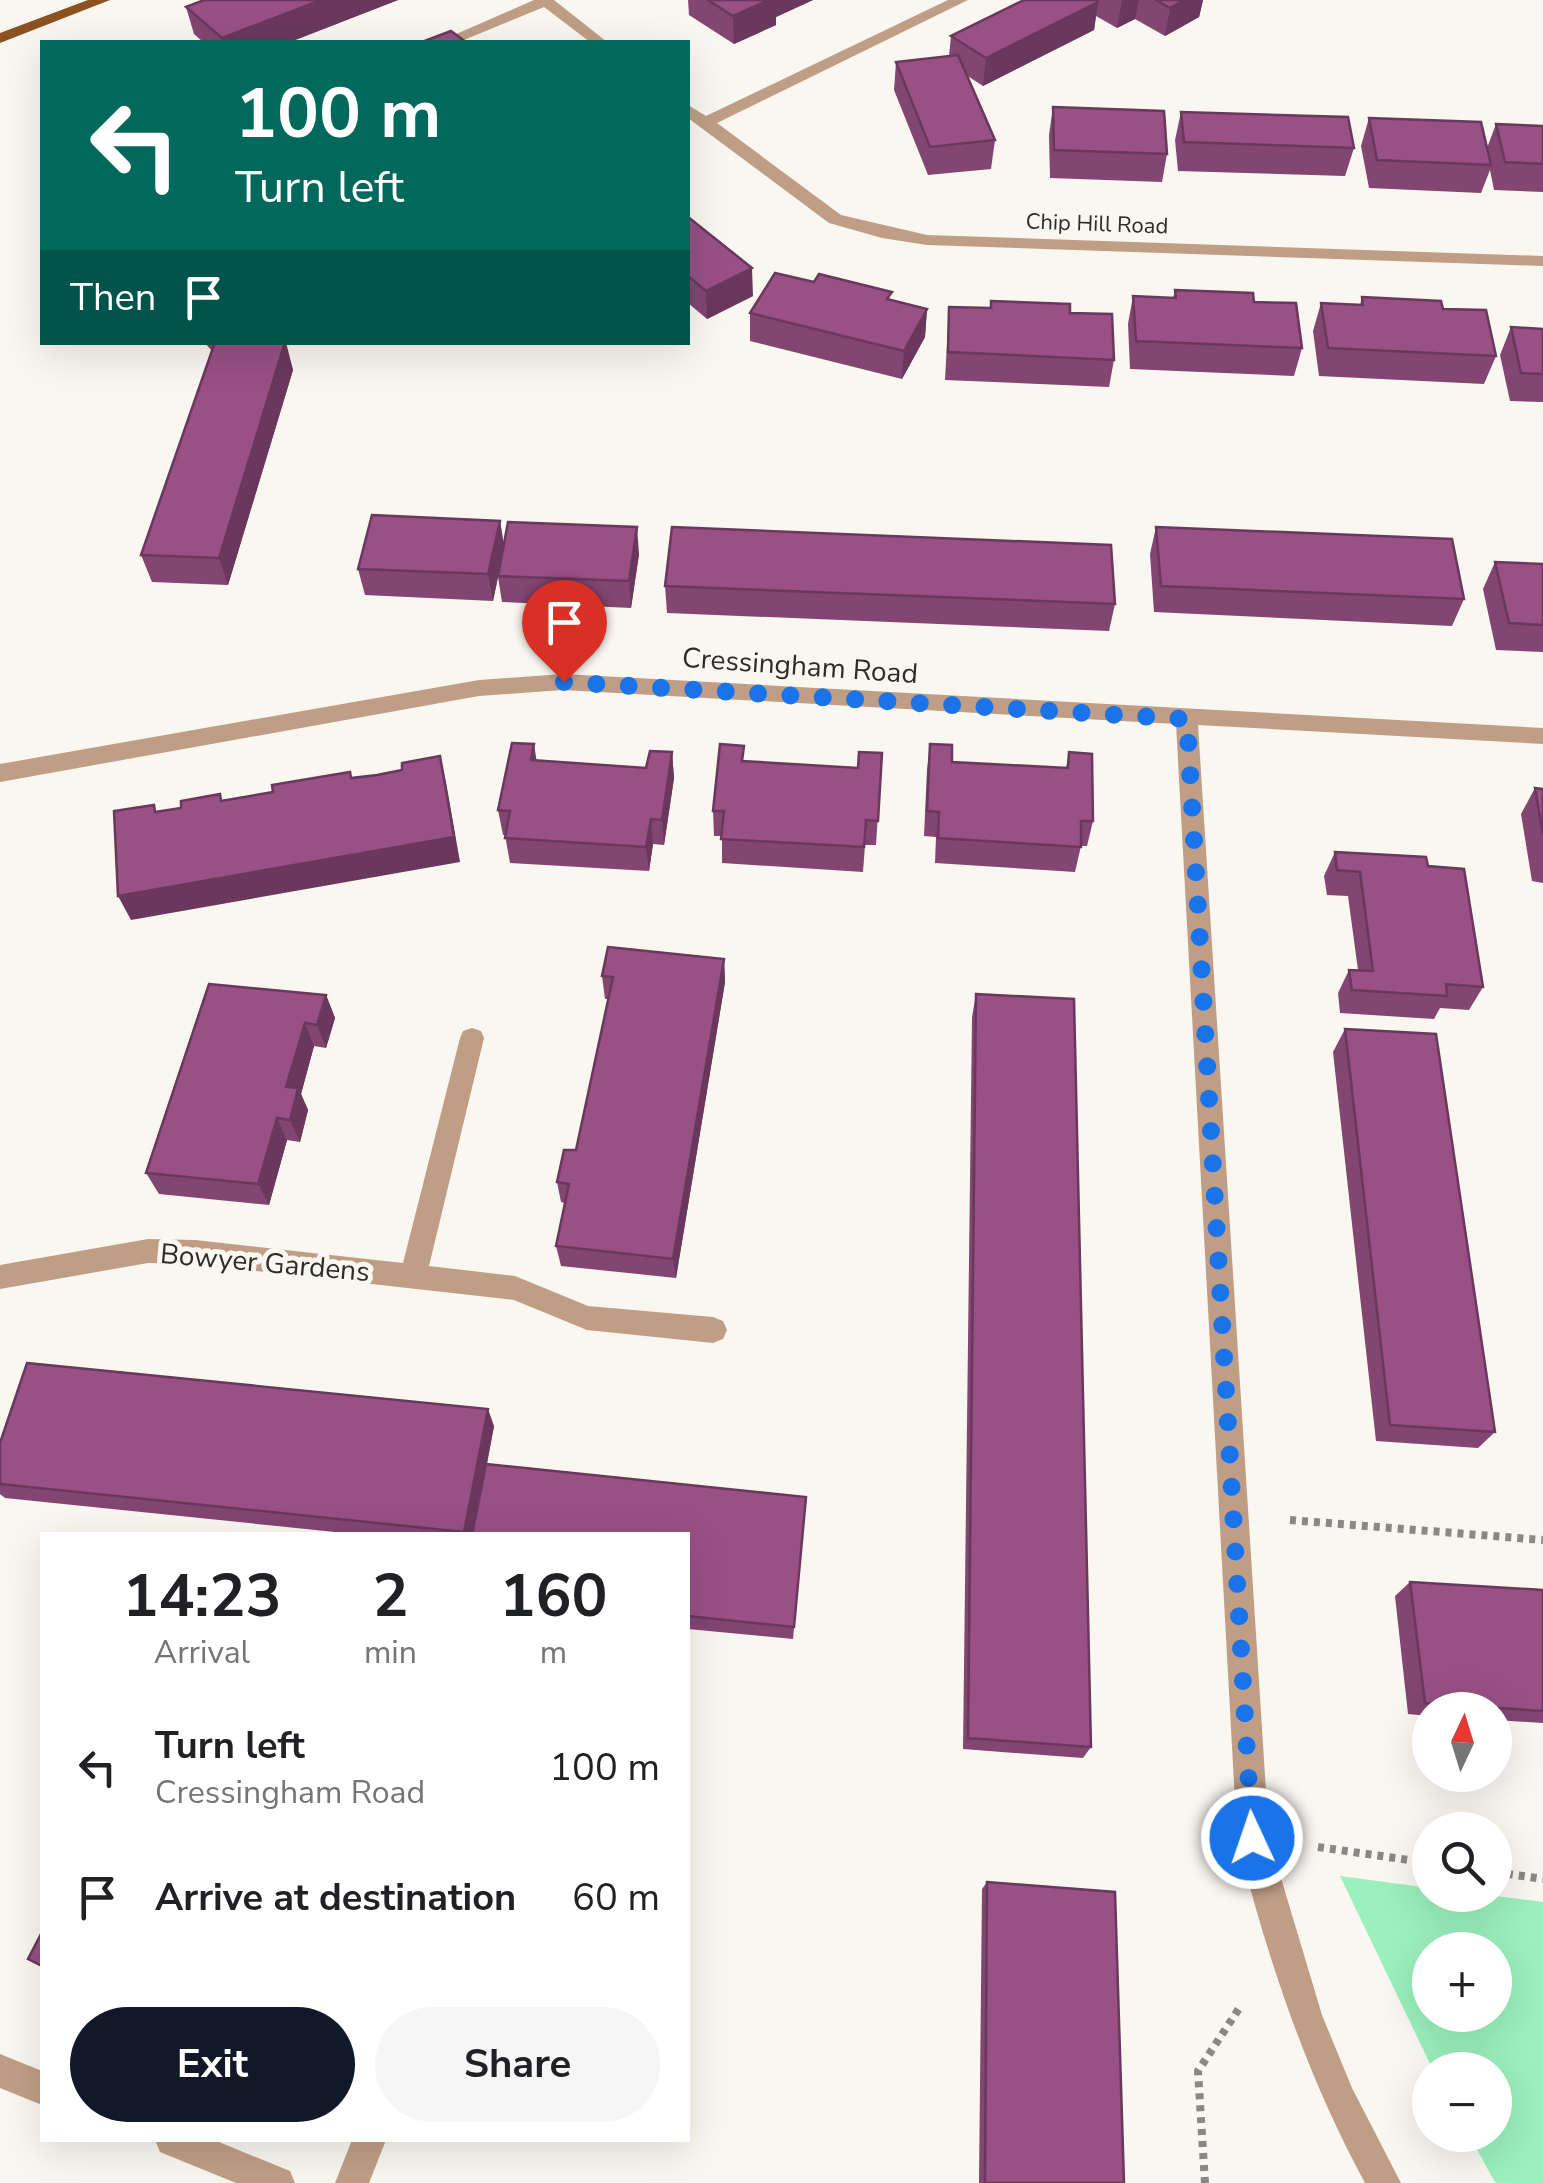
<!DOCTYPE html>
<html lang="en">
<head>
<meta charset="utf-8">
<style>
	:root { --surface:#fff; --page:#f6f6f6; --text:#202124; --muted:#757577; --accent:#111827 }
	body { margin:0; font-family:"Nunito Sans",sans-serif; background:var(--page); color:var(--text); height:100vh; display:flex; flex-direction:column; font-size:38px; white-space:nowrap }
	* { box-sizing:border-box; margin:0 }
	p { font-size:32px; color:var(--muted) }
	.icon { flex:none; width:55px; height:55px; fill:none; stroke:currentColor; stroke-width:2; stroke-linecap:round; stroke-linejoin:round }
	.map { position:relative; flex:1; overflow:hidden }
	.drawer { position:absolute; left:40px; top:1532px; width:650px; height:610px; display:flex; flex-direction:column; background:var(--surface); border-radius:0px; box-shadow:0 10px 40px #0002 }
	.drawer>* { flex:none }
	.banner { position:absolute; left:40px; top:40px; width:650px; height:305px; border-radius:0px; box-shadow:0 10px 40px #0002; background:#00695c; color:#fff; overflow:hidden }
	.needle { width:65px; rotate:4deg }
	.buttons { position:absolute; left:1412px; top:1692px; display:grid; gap:20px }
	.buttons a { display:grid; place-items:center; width:100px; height:100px; border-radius:50%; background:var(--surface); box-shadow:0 10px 40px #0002; font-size:50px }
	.pin { position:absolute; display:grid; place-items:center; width:85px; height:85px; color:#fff; margin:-102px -42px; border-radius:50% 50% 50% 0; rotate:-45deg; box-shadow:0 0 10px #0007 }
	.pin .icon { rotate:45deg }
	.me { position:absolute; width:110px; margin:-55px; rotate:357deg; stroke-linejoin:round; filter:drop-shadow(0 0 8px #0008) }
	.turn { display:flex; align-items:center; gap:35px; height:210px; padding:0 30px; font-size:45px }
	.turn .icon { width:130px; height:130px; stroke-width:2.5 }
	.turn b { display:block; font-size:70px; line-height:85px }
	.then { display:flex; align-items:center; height:95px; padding:0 30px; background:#0003; gap:20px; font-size:38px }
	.eta { display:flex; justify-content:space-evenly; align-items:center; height:170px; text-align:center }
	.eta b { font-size:60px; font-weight:700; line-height:70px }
	.button { display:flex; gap:20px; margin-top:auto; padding:20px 30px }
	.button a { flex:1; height:115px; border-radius:60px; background:var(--accent); color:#fff; font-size:40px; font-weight:700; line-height:115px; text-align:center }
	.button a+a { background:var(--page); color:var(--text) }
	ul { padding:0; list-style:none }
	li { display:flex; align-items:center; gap:30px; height:130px; padding:0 30px }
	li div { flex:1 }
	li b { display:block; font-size:38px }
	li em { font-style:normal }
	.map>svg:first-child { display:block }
	.green { fill:#9bf0bd; fill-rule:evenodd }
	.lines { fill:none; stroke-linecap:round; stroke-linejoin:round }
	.path { stroke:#8a8884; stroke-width:8; stroke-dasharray:6 6; stroke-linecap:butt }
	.minor { fill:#c09e86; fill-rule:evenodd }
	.major { fill:#8d5222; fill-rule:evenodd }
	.wall { fill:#834572 }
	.shaded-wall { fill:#6a385d }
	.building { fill:#985085; stroke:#6a385d; stroke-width:2.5 }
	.route { stroke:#1a73e8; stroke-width:18; stroke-dasharray:0 32.4 }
	.labels { text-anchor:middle; stroke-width:10; stroke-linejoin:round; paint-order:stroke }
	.far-street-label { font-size:22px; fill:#2d2c2a; stroke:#faf7f1 }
	.street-label { font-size:28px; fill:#2d2c2a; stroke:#faf7f1 }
</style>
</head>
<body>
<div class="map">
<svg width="1543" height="2183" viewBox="0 0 1543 2183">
	<rect width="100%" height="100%" fill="#faf7f1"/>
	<path class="green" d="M1340,1876L1430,1888V1895H1488L1543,1902V2183H1496L1492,2177L1469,2135H1495V2070H1433ZM1430,1950H1495V2015H1430Z"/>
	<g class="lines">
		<g class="path">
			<path d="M1290,1520L1543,1540"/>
			<path d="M1318,1847L1430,1863"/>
			<path d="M1495,1872L1543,1879"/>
			<path d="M1205,2183L1198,2071L1240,2007"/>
		</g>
		<g class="minor">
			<path d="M534,0H554L607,42H590L544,7L459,42H438Z"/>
			<path d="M948,0H968L717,123L841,215L927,235L1543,256V266L927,245L882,238L829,223L688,118V105L706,116Z"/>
			<path d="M563,674L1543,728V744L1198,725L1269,1838L1322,2015L1352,2088L1401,2183H1365C1306,2074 1267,1958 1237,1838L1176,724L563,690L479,696L0,782V764L479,680Z"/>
			<path d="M472,1028L481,1031L484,1038L429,1266L515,1276L588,1306L713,1317L723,1321L727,1330L723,1339L713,1343L587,1330L514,1300L195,1264L148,1263L0,1289V1265L148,1239L195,1240L403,1263L460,1038L463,1031Z"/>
			<path d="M0,2054L42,2071V2105L0,2088Z"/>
			<path d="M155,2140H214L290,2171L295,2183H236L160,2152Z"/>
			<path d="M352,2140H386L369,2183H335Z"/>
		</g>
		<path class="major" d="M88,0H110L0,43V33Z"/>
	</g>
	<g class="wall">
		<path d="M204,0H398L290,42H203L194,34L186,7Z"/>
		<path d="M688,0H813L776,17V25L734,44L689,15Z"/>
		<path d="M1024,0H1203L1199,17L1165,36L1135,19L1117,28L1096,16L1094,30L983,86L966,75L995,140L991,169L928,175L894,90L896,62L949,56L951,36Z"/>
		<path d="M1053,107L1167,154L1162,182L1050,178L1049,135Z"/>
		<path d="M1181,112L1354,148L1345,176L1178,171L1175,140Z"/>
		<path d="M1369,118L1487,148L1496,124L1543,126V192L1494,190L1490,170L1481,193L1369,188L1361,146Z"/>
		<path d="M688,217L753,296L707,319L688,303Z"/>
		<path d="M814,282L927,309L925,337L902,379L750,341V313Z"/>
		<path d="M1175,290L1254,302L1302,348L1294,376L1130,369L1128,324L1133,296L1173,298Z"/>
		<path d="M1362,297L1443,309L1496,356L1484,384L1319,376L1313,331L1321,303L1360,305Z"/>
		<path d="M991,301L1070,313L1114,360L1109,387L945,380L949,307L990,308Z"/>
		<path d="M1511,327L1543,329V402L1510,401L1500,355Z"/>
		<path d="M204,342H286L293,370L228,585L152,582L141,555L212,351Z"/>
		<path d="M500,521L504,545L639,554L631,608L502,602L498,577L493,601L365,595L358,569Z"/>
		<path d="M1156,527L1464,599L1452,626L1154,612L1150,554Z"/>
		<path d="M1495,562L1543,564V652L1496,650L1483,589Z"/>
		<path d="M665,586L1115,604L1109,631L667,613Z"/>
		<path d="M930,744L952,762L1066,768L1069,752L1093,821L1087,846H1081L1075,872L935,863L936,837L924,836L927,770Z"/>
		<path d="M672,752L674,778L664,845L653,844L649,871L510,863L505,835H503L498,810L537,761L646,768Z"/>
		<path d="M882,753L876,845H865L863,872L722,863V836H714L713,811L744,761L858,768Z"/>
		<path d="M1535,788L1543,789V883L1532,881L1521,814Z"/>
		<path d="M1335,852L1428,866L1483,987L1469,1010L1440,1008L1434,1019L1340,1013L1338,993L1349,970H1358L1348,896L1327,895L1324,876Z"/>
		<path d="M724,959L725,982L676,1278L561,1266L556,1246L565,1203L561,1202L557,1182L576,1150L608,999H605L602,976Z"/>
		<path d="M976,994L1091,1747L1083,1758L963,1749L972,1017Z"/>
		<path d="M326,995L335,1018L326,1048L314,1046L301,1094L308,1110L300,1142L287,1140L269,1205L159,1194L146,1173Z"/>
		<path d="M1345,1029L1495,1432L1478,1448L1376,1441L1333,1052Z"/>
		<path d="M494,1426L487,1464L805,1512L793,1639L688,1629V1535H364L5,1498L0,1494V1443Z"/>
		<path d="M1410,1582L1543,1590V1723L1495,1720V1710H1430V1716L1408,1714L1395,1596Z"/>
		<path d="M987,1882L1124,2183H979L982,1889Z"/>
	</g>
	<g class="shaded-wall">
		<path d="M321,0H398L290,42H224L222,38Z"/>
		<path d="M769,0H813L776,17V25L734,44L733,16Z"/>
		<path d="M1122,0H1139L1135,19L1117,28Z"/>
		<path d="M1184,0H1203L1199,17L1165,36L1170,8Z"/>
		<path d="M1098,2L1094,30L983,86L986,58Z"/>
		<path d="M752,268L753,296L707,319L706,291Z"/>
		<path d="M927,309L925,337L902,379L904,351Z"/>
		<path d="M285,342L293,370L228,585L219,558Z"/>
		<path d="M500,521L504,548L493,601L488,574Z"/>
		<path d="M637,527L639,554L631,608L629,581Z"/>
		<path d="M534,744L538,770L531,760Z"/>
		<path d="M672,752L674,778L664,845L662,820Z"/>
		<path d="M440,756L446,782L460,862L131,920L118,896Z"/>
		<path d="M651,819L653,844L649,871L646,847Z"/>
		<path d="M724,959L725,982L676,1278L673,1259Z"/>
		<path d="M326,995L335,1018L326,1048L317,1025Z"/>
		<path d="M305,1023L314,1046L301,1094L308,1110L300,1142L290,1120L286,1087Z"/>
		<path d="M277,1118L287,1140L269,1205L258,1184Z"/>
		<path d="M488,1409L494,1426L473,1535H466L464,1532Z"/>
	</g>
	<g class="building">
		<path d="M204,0H321L222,38L186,7Z"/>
		<path d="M708,0H769L733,16Z"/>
		<path d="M1024,0H1096L1098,2L986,58L951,36Z"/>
		<path d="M1156,0H1184L1170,8Z"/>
		<path d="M451,31L466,42H422Z"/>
		<path d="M958,55L995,140L930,147L896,62Z"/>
		<path d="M1053,107L1164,111L1167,154L1054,150Z"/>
		<path d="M1181,112L1348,117L1354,148L1184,142Z"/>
		<path d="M1369,118L1481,122L1491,165L1377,160Z"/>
		<path d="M1496,124L1543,126V164L1505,162Z"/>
		<path d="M688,217L752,268L706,291L688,276Z"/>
		<path d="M775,273L814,282L819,274L892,292L887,299L927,309L904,351L750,313Z"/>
		<path d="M1175,290L1253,293L1254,302L1296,303L1302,348L1136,341L1133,296L1176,298Z"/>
		<path d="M1362,297L1441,301L1443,309L1486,310L1496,356L1328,348L1321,303L1363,305Z"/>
		<path d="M991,301L1070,304V313L1112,314L1114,360L948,352L949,307L991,308Z"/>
		<path d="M1511,327L1543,329V374L1521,373Z"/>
		<path d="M215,342H285L219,558L141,555Z"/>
		<path d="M372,515L500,521L488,574L358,569Z"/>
		<path d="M508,522L637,527L629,581L498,576Z"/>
		<path d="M672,527L1111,545L1115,604L665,586Z"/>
		<path d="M1156,527L1452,539L1464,599L1161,586Z"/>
		<path d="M1495,562L1543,564V625L1509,623Z"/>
		<path d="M512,743L534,744L531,760L646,768L650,751L672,752L662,820L651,819L646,847L505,838L510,811L498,810Z"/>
		<path d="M720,744L744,746L742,761L858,768L859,752L882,753L878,821L866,820L864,847L721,839L724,811H713Z"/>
		<path d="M930,744L952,745V762L1068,768L1069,752L1092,754L1093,821H1081V847L938,838L939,812L927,811Z"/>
		<path d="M440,756L454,837L118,896L114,811L154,805L155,812L181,808V801L220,794L221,801L273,792L272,785L350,772L351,778L377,775L402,770V763Z"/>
		<path d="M1535,788L1543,789V835Z"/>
		<path d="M1335,852L1426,857L1428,866L1464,869L1483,987L1446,984L1447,996L1352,990L1349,970L1373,971L1360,872L1337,870Z"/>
		<path d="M608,947L724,959L673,1259L556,1246L569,1184L557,1182L564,1150H576L613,977L602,976Z"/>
		<path d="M209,984L326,995L317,1025L305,1023L286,1087L298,1088L290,1120L277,1118L258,1184L146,1173Z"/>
		<path d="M976,994L1074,999L1091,1747L968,1738Z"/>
		<path d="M1345,1029L1436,1034L1495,1432L1390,1425Z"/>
		<path d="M27,1363L488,1409L464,1532L0,1484V1443Z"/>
		<path d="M486,1464L806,1497L794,1627L688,1616V1535H472Z"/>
		<path d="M1410,1582L1543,1590V1711L1425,1703Z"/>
		<path d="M987,1882L1115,1892L1124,2183H985Z"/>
		<path d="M42,1932V1966L28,1959Z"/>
	</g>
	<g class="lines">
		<path class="route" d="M564,682L1187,719L1252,1838"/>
	</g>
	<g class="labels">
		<g class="far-street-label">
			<text transform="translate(1097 223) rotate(2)" y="8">Chip Hill Road</text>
		</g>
		<g class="street-label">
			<text transform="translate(800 665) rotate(4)" y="10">Cressingham Road</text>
			<text transform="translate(265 1262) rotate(5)" y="10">Bowyer Gardens</text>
		</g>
	</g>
</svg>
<div class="buttons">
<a><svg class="needle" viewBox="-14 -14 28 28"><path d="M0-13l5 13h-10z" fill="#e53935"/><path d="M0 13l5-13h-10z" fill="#757577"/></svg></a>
<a><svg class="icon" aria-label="search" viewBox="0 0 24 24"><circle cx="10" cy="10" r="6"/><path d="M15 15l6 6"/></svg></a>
<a>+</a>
<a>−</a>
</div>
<div class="pin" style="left:564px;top:682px;background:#d93025"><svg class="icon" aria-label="arrive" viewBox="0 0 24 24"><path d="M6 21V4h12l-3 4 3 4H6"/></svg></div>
<svg class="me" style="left:1252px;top:1838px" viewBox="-20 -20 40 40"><circle r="17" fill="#1a73e8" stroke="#fff" stroke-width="3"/><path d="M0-11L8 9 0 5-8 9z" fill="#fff"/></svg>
<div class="banner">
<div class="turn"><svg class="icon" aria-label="left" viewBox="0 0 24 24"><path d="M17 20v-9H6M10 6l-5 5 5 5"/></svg><div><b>100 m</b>Turn left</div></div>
<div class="then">Then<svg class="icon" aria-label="arrive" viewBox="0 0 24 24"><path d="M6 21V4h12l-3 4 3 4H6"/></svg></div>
</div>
<section class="drawer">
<div class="eta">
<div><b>14:23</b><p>Arrival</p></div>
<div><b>2</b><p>min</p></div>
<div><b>160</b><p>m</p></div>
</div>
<ul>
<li><svg class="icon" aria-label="left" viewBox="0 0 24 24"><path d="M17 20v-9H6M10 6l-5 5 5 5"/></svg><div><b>Turn left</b><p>Cressingham Road</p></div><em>100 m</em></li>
<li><svg class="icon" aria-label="arrive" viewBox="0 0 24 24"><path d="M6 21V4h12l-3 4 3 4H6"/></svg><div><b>Arrive at destination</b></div><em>60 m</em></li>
</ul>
<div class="button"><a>Exit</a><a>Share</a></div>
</section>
</div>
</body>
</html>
